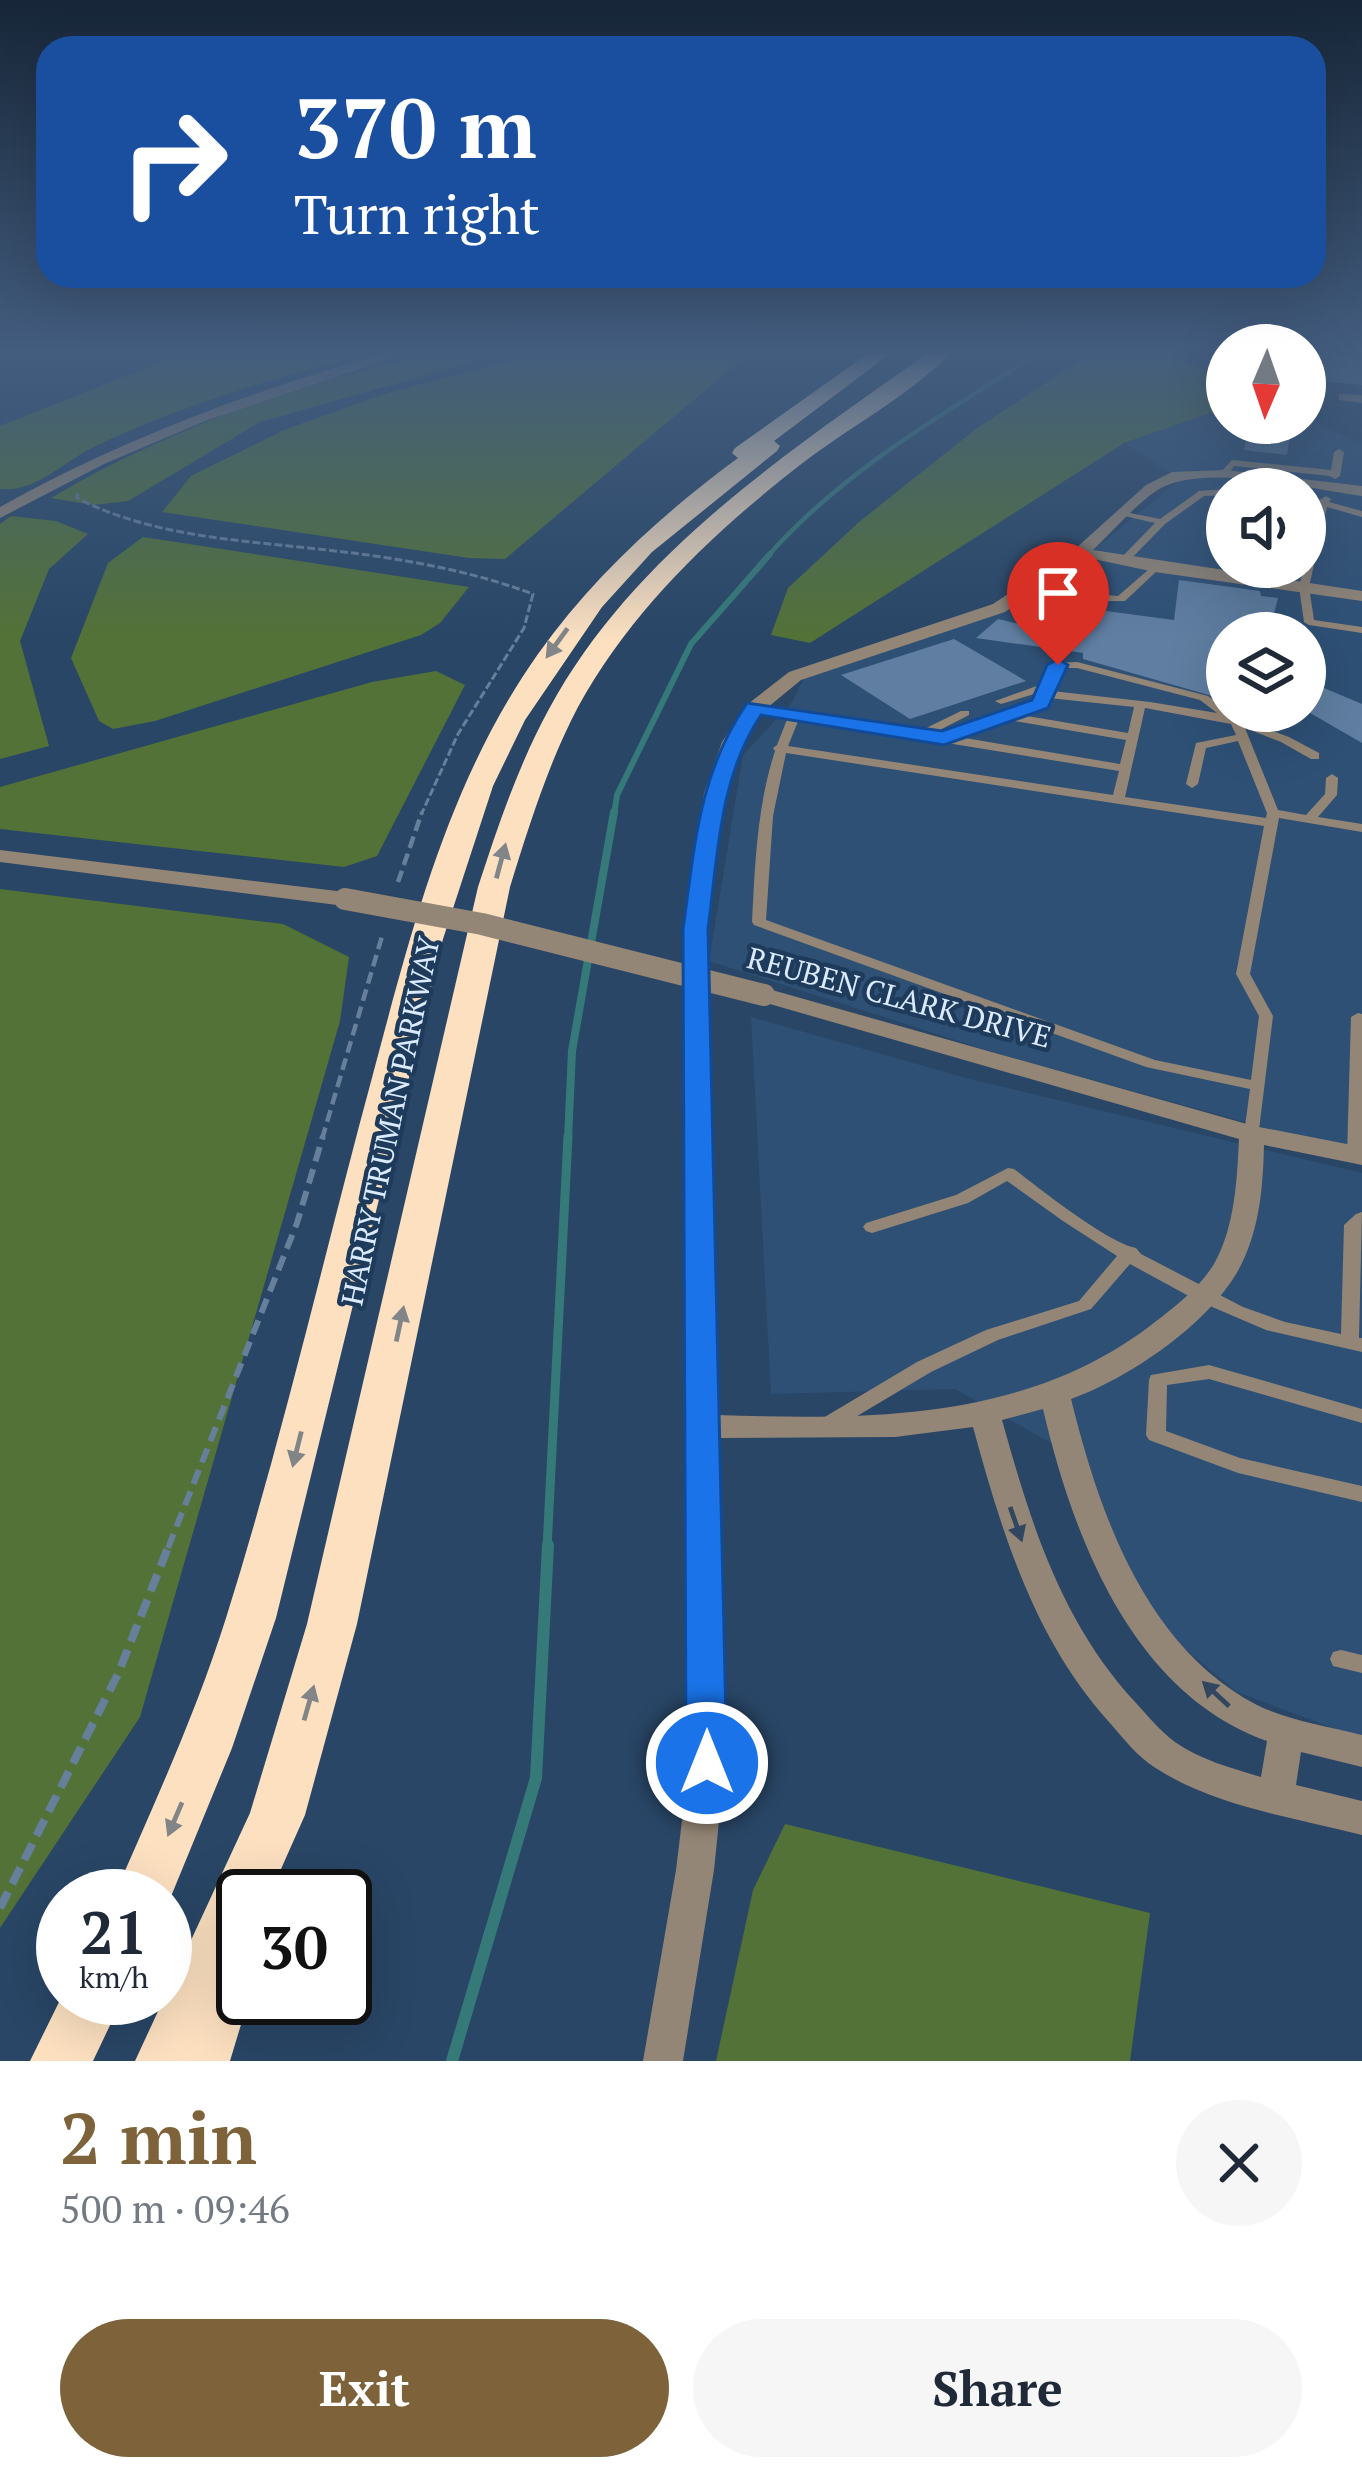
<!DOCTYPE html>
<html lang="en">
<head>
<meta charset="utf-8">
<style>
	:root { --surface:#fff; --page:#f6f6f7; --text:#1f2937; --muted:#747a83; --accent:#7d623a }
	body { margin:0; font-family:"PT Serif",serif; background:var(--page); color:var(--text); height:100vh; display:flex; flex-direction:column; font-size:45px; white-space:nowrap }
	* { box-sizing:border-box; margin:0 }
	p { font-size:39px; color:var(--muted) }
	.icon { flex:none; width:66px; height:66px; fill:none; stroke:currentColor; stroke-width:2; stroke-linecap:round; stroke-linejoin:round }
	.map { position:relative; height:2061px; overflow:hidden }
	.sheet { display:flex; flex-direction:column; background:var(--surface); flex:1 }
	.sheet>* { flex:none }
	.banner { position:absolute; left:36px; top:36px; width:1290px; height:252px; border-radius:36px; box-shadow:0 12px 48px #0002; background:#1a4fa0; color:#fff; overflow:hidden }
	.needle { width:78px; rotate:182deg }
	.buttons { position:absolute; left:1206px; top:324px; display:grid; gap:24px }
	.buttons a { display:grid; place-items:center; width:120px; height:120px; border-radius:50%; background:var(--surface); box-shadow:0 12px 48px #0002; font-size:60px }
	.speed { position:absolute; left:36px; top:1869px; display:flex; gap:24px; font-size:60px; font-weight:700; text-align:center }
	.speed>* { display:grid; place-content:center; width:156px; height:156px; border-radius:50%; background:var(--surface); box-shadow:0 12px 48px #0002; line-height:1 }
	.speed small { font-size:30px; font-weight:400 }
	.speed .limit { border:6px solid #111; border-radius:18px; background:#fff; color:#111 }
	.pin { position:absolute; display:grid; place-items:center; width:102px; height:102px; color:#fff; margin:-123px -51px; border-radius:50% 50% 50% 0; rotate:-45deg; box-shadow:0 0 12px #0007 }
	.pin .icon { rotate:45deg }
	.me { position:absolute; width:132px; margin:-66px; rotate:0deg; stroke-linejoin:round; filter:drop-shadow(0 0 9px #0008) }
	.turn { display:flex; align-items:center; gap:42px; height:252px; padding:0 60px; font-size:54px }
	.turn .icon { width:156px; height:156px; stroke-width:2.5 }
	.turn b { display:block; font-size:84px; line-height:102px }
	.round { display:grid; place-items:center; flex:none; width:126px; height:126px; border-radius:63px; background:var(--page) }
	.headline { display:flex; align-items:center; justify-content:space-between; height:204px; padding:0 60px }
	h1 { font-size:72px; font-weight:600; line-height:90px; color:var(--accent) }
	.primary-button { display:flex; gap:24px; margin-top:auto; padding:24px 60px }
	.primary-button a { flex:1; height:138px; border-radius:72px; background:var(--accent); color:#fff; font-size:48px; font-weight:600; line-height:138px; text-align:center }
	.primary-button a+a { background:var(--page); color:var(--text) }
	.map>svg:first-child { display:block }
	.built { fill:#2e5075; fill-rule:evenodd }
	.green { fill:#537237 }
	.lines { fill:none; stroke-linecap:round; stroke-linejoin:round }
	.stream-far4 { stroke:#357a78; stroke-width:4.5 }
	.stream-far3 { stroke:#357a78; stroke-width:6 }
	.stream-far2 { stroke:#357a78; stroke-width:8 }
	.stream-far1 { stroke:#357a78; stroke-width:9 }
	.stream { stroke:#357a78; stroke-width:12 }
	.building { fill:#5f7ea1 }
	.path-far3 { stroke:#667f9b; stroke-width:3; stroke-dasharray:8 3; stroke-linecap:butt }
	.path-far2 { stroke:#667f9b; stroke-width:4.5; stroke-dasharray:12 6; stroke-linecap:butt }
	.path-far1 { stroke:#667f9b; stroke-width:6; stroke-dasharray:15 8; stroke-linecap:butt }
	.path { stroke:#667f9b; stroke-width:8; stroke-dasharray:18 9; stroke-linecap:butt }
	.service { fill:#948676; fill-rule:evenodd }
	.minor { fill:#948676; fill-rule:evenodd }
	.motorway { fill:#fce0c0; fill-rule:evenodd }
	.minor-bridge { stroke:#948676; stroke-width:22 }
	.oneway { fill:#828588 }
	.oneway2 { fill:#31465f }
	.route { fill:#1a73e8; stroke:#114b97; stroke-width:3 }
	.labels { text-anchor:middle; stroke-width:9; stroke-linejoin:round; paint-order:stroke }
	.street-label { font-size:30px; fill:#daebff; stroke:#1f3b5b }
</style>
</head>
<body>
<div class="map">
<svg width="1362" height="2061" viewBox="0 0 1362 2061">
	<rect width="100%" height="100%" fill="#294666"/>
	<g class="built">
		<path d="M1227,407V423H1305V416L1362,445V1147L1292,1135L999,1054L709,961L743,755L792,702L803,680L817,670L1004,612L1092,551L1180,480L1125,443ZM1227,489H1305V567H1227ZM1227,633H1305V711H1227Z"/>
		<path d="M751,1017L966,1078L1362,1173V1739L1237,1692L1134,1607L1081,1460L955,1389L771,1394Z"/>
	</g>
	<g class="green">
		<path d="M191,350H380C281,376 182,404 90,449C61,464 34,493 0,489V426Z"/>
		<path d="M447,350H514L260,422L128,501L93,505L51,498C174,425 308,380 447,350Z"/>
		<path d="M549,350H753L505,559L469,558L162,512L191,476L284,430L384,394Z"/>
		<path d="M1096,350C1155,350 1176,352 1227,384V407L1124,443L810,643L771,635L788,588L859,522L977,428Z"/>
		<path d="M11,516L56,521L88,534L49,569L20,641L49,746L0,759V524Z"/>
		<path d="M143,537L469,587L440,623L421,635L155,721L113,729L99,721L71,658L108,563Z"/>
		<path d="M436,671L465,685L377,856L344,867L0,829V787L372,682Z"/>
		<path d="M0,889L283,924L349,957L340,1021L140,1717L0,1928Z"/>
		<path d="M785,1824L1150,1913L1130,2061H716L753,1890Z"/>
	</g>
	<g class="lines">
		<path class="stream-far4" d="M767,557C843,470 948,411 1044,350"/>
		<path class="stream-far3" d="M614,815L617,795L691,644L770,554"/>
		<path class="stream-far2" d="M568,1139L572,1051L614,812"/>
		<path class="stream-far1" d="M547,1548L568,1136"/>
		<path class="stream" d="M452,2061L536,1778L548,1545"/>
	</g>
	<g class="building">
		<path d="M1315,353L1362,358V385L1305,379Z"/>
		<path d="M1250,423H1292L1287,455L1244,450Z"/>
		<path d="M1179,580L1260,591L1261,596L1278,598L1269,633H1227V693L1219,698L1083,659V653L976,638L998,619L1027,626L1043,601L1074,605L1088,596L1082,588L1105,591L1098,600L1106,611L1174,620Z"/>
		<path d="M954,639L1026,681L910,719L841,675Z"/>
		<path d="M1305,680L1362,704V743L1305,710Z"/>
	</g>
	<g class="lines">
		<g class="path-far3">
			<path d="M430,357L460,350"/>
			<path d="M78,493L77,498C151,536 236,540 318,549C392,557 463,568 533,594L524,628L458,734L421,815"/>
		</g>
		<g class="path-far2">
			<path d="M398,882L422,812"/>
			<path d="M322,1139L383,933"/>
		</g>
		<path class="path-far1" d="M168,1548L297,1223L323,1136"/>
		<path class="path" d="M0,1908L118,1674L169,1545"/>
		<g class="service">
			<path d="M1339,449L1344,452L1340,476L1335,479L1330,476L1234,466L1227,476L1219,474L1232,460L1331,470L1334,452Z"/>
			<path d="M1227,489V495L1204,496L1165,524L1127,563L1118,561L1155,523L1120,515V511L1160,519L1199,491Z"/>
			<path d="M1326,496L1331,499L1329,502L1362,511V517L1327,507L1309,587L1314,620L1362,627V633L1309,625L1304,622L1299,587L1318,505L1305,504V498L1320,500Z"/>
			<path d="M1155,564L1160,567L1159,569L1125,601H1107L1102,598L1107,595L1118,596Z"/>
			<path d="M1032,583L1079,591L1084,594L1079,597L1028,588L1027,586Z"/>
			<path d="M1077,662L1208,696L1241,719L1289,737L1319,753V759H1311L1281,742L1245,728L1278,810L1306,815L1325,794L1326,778L1332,774L1338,778L1337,795L1318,817L1362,824V832L1279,818L1250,974L1273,1016L1258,1138L1252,1139L1244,1134L1250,1089L1146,1067L754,925L752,922C755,864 757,806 775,751L773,748L777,745L788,717L751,710V706L920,731L961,711H969V715L934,733L943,734L1036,702L1041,692L1001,704L995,701L1045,683L1054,663ZM1062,668H1077L1200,700L1217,713L1150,702L1052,691ZM1049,698L1134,707L1128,733L1021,715L1045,706ZM1145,708L1231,724L1236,735L1196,743L1186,784L1192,788L1198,784L1206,748L1238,741L1267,813L1266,818L1125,797ZM799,719L1119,771L1113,795L788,746ZM1008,720L1126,740L1120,764L959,737ZM786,753L1264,826L1236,974L1259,1016L1251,1080L1155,1060L766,920L773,816Z"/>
			<path d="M1358,1013L1362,1014V1157L1355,1160L1347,1155L1351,1017Z"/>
			<path d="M1008,1168L1014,1169C1040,1189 1108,1243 1136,1248L1141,1254L1243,1307L1285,1322L1341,1334L1344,1225L1356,1214L1362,1212L1359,1338H1362V1352L1266,1330L1196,1300L1130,1264L1091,1309L998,1340L931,1372L832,1431L825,1433L818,1431L815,1426L818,1421L917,1362L986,1330L1079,1301L1117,1256L1063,1221L1007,1181L968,1203L872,1233L866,1231L863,1227L866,1223L956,1195Z"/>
			<path d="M1209,1365L1362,1409V1423L1209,1379L1167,1385L1166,1431L1240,1458L1362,1486V1502L1238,1473L1149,1440L1146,1435L1149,1380L1151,1375Z"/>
			<path d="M1341,1650L1362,1655V1673L1333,1666L1330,1659L1333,1652Z"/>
		</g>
		<g class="minor">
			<path d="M395,350H417L205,421L104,464L0,518V507C126,437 257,389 395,350Z"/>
			<path d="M1339,394L1362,395V403L1339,400Z"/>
			<path d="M1226,470L1362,486V496C1310,489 1200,461 1156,491C1133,507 1113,531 1093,550L1362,591V601L1155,572L1084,557L1005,612L801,680L762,712L742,742L724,793L706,929L717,1415C871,1420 1029,1421 1155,1322C1176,1306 1200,1287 1214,1264C1235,1227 1237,1180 1239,1139L756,1000L752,995L756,990H772L1254,1126L1362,1147V1165L1264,1145C1263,1185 1260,1226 1242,1263C1214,1321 1130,1378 1071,1399C1099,1512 1145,1647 1257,1705C1289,1721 1327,1726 1362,1735V1767L1301,1752L1296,1785L1362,1801V1835C1293,1817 1215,1807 1154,1767C1137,1756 1123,1738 1109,1722C1034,1639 1002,1533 973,1427L895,1437L718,1438L725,1763L714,1870L683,2061H643L676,1870L689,1763L684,929L704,793L722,742L748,704L789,672L993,604L1075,549L1146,485L1172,472ZM1043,1409C1073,1537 1132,1693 1267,1741L1261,1777C1232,1768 1200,1760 1175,1742C1160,1731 1148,1716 1136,1703C1061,1622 1031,1524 1002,1420Z"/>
			<path d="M0,850L345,892L356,899L345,906L0,862Z"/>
		</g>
		<g class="motorway">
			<path d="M873,350H895L774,441L780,446L777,451L652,552L602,607L525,720L493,786L443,939L276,1618L232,1748L165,1911V1896H114C154,1804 196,1713 226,1618C282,1440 324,1255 373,1074C412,928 449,780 538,654C593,577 662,514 738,458L732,453L735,448Z"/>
			<path d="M932,350H954C911,395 849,427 800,465C714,532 631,610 578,707C548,764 529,826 510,887L357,1624L305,1815L269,1896H243V1998H249L230,2061H135L250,1813L307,1624L478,887C498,826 518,766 549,709C634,552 790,451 932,350Z"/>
			<path d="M63,1994V1998H123L93,2061H30Z"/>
		</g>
		<path class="minor-bridge" d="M345,899L482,924L764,995"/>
	</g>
	<defs><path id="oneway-solid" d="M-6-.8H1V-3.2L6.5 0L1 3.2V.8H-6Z" transform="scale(3)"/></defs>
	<g class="oneway">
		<use href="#oneway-solid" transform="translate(557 643) rotate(126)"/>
		<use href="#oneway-solid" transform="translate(501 861) rotate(-75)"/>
		<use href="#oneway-solid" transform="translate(400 1324) rotate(-78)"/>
		<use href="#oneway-solid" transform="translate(297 1449) rotate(104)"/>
		<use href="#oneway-solid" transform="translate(309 1703) rotate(-74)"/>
		<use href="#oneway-solid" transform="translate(175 1819) rotate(113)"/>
	</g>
	<g class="oneway2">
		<use href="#oneway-solid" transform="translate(1016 1524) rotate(71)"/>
		<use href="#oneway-solid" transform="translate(1216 1694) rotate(-137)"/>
	</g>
	<linearGradient id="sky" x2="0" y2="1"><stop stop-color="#172638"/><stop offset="0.55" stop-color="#435d7f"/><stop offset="1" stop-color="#435d7f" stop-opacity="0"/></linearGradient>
	<rect width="1362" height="639" fill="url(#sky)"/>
	<path class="route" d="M1058,659L1068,665L1048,708L944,745L761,715C719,778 718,855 708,929L727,1763L721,1776L707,1781L692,1776L686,1763L683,929C695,845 698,775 747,703L942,731L1032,700L1047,665Z"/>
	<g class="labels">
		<g class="street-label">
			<text transform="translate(899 998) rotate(15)" y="10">REUBEN CLARK DRIVE</text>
			<text transform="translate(391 1121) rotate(-78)" y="10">HARRY TRUMAN PARKWAY</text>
		</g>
	</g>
</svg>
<div class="buttons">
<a><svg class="needle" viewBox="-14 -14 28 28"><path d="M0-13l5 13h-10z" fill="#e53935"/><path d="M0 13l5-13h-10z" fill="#747a83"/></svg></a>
<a><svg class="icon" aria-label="sound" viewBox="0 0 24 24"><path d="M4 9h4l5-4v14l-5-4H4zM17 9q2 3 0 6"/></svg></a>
<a><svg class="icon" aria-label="layers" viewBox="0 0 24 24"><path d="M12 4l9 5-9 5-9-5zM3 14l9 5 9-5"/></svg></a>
</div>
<div class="speed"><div>21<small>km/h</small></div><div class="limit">30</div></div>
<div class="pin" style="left:1058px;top:665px;background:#d93025"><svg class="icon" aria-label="arrive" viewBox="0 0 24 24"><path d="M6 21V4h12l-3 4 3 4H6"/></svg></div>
<svg class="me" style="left:707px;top:1763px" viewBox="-20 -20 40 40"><circle r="17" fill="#1a73e8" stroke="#fff" stroke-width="3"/><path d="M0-11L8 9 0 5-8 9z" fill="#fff"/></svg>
<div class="banner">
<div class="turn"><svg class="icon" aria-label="right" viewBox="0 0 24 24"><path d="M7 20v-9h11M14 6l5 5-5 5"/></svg><div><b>370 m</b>Turn right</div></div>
</div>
</div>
<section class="sheet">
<div class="headline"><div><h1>2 min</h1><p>500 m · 09:46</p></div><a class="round"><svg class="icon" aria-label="close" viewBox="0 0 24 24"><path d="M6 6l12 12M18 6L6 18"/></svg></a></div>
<div class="primary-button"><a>Exit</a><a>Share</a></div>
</section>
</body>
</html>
